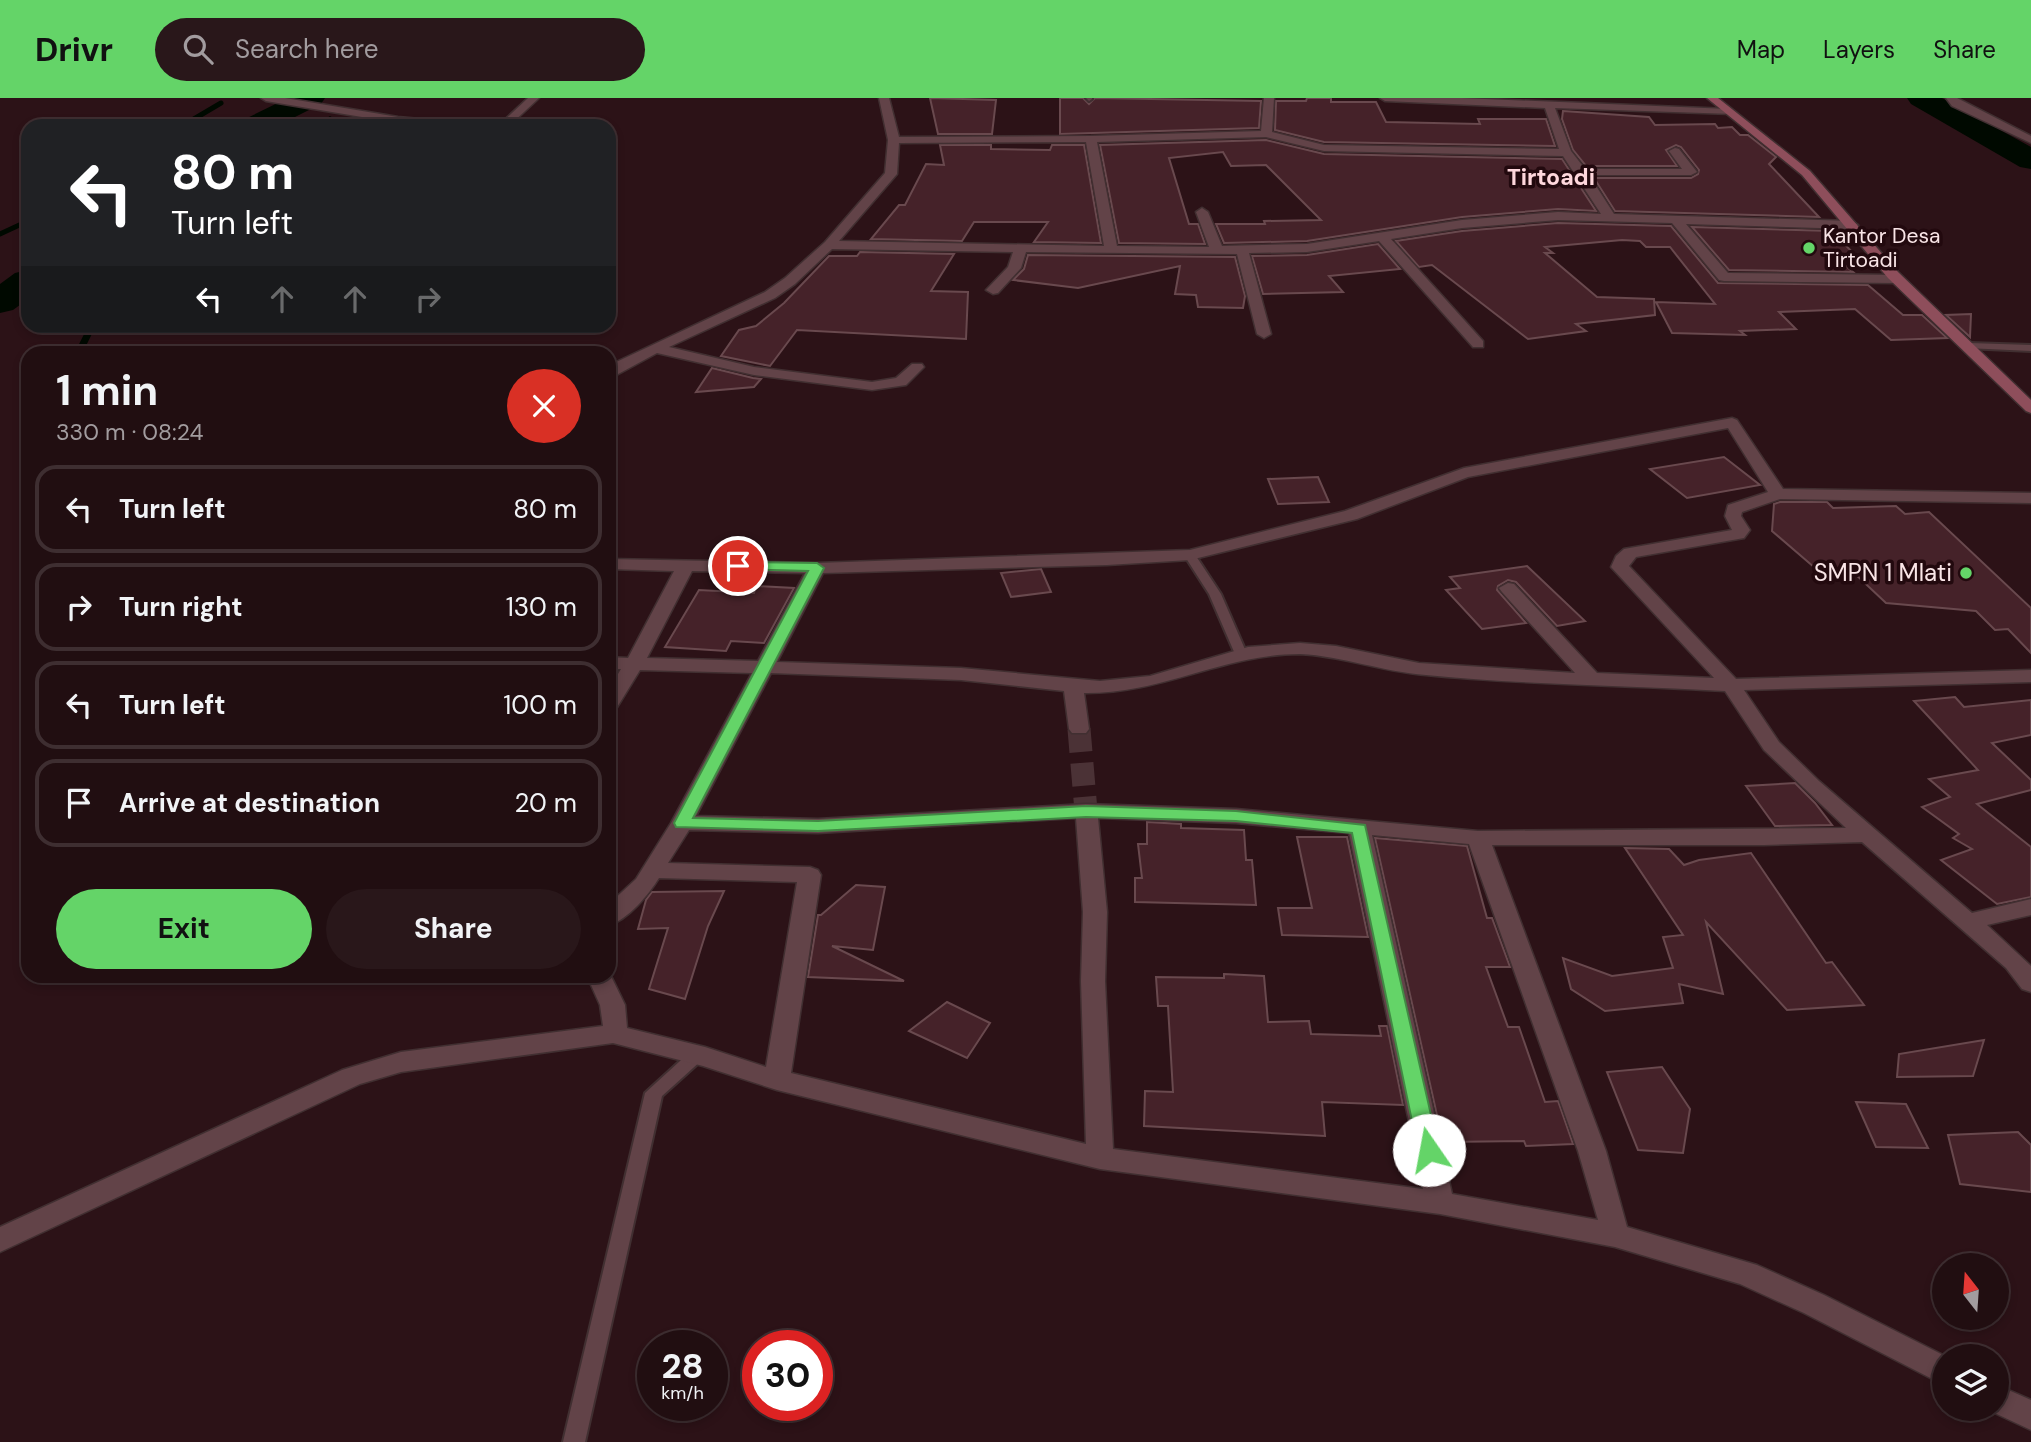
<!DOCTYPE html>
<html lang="en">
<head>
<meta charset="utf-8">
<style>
	:root { --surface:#210e11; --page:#29171a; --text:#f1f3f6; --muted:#a29c9f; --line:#3e2e31; --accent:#64d468 }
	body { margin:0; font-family:"DM Sans",sans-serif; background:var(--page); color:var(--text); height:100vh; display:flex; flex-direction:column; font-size:26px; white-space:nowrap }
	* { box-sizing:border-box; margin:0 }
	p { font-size:23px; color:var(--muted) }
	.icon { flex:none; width:38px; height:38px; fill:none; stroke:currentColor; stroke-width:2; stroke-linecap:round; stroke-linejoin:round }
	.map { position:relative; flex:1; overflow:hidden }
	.details { position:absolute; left:21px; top:248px; width:595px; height:637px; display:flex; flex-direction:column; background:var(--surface); border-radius:21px; box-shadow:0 4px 10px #0003,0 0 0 2px var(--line) }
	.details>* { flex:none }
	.banner { position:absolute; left:21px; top:21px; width:595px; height:214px; border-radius:21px; box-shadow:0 4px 10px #0003,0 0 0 2px var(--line); background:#202124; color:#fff; overflow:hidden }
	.needle { width:46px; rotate:343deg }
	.controls { position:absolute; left:1932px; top:1155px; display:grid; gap:14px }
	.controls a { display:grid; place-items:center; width:77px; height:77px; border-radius:50%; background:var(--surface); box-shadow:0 4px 10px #0003,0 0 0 2px var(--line); font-size:35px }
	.speed { position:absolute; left:637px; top:1232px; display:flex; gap:14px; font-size:35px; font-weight:700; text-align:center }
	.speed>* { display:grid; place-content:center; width:91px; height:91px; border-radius:50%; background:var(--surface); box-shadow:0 4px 10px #0003,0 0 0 2px var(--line); line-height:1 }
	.speed small { font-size:18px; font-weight:400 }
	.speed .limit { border:10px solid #d22; background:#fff; color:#111 }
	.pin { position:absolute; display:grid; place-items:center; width:60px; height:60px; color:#fff; margin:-30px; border:4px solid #fff; border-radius:50%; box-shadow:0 2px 7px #0007 }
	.me { position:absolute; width:77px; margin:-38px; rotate:348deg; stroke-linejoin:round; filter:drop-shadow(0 0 5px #0008) }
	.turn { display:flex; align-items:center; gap:24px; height:147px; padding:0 35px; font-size:32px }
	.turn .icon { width:91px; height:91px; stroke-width:2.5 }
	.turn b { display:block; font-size:49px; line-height:60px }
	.lanes { display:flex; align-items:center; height:66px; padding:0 35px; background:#0003; justify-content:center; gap:35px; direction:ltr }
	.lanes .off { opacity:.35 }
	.round { display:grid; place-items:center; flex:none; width:74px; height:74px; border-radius:37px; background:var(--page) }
	.overview { display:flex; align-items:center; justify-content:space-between; height:119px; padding:0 35px }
	h1 { font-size:42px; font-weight:700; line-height:52px }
	.action { display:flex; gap:14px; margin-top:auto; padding:14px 35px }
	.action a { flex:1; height:80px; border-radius:42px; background:var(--accent); color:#111; font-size:28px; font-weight:700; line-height:80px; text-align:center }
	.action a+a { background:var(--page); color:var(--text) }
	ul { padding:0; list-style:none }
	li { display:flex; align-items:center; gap:21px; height:88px; margin:0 14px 10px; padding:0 21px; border:4px solid var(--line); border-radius:21px }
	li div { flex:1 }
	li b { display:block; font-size:26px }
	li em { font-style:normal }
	header { display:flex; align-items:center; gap:42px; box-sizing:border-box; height:98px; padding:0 35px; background:var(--accent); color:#111 }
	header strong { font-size:33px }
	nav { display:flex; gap:38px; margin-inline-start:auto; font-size:24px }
	.search { width:490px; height:63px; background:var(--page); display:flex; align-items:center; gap:18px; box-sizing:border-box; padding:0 24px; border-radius:38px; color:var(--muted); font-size:26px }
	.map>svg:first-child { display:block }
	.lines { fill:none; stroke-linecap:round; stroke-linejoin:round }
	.stream-far1 { stroke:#000900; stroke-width:5 }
	.stream { stroke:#000900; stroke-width:7 }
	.river { fill:#000900; fill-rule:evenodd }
	.building { fill:#452229; stroke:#69494e; stroke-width:2 }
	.street-tunnel { stroke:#4b3236; stroke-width:23; stroke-dasharray:23 11; stroke-linecap:butt }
	.lane-casing { stroke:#412f31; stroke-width:4 }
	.street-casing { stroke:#412f31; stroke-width:3 }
	.secondary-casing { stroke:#412f31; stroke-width:3 }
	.lane { fill:#624348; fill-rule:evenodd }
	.street { fill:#624348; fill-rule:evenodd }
	.secondary { fill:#8e4e5b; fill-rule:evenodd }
	.route { fill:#64d468; stroke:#418a44; stroke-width:2 }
	.poi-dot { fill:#64d468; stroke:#22090e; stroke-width:2.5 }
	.labels { text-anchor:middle; stroke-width:7; stroke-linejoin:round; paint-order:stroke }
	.far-poi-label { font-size:21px; fill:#f9e5e7; stroke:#22090e; text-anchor:start }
	.far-quarter-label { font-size:23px; font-weight:bold; fill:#fed7dc; stroke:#22090e }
	.poi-label { font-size:24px; fill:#f9e5e7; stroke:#22090e; text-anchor:end }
</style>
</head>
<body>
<header>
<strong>Drivr</strong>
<div class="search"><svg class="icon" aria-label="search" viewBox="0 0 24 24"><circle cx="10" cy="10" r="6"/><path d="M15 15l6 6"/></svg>Search here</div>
<nav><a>Map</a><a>Layers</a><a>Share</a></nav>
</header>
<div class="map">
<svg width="2031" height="1344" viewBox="0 0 2031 1344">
	<rect width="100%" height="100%" fill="#2c1217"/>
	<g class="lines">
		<g class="stream-far1">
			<path d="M182,28L221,5"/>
			<path d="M323,28L330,21"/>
			<path d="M0,136L28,123"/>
		</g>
		<path class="stream" d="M78,256L92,228"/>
		<g class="river">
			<path d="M288,0H325L321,6L277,28H239L243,22Z"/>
			<path d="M1907,0H1942L2031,49V71L2020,69L1911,6Z"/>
			<path d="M28,172V201L13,212L0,215V186L15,175Z"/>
		</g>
	</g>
	<g class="building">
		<path d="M930,0L996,2L992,36H938Z"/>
		<path d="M1060,0H1083L1089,6L1095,0L1261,3L1259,30L1060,36Z"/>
		<path d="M1307,0H1331V4H1376L1386,24L1480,26L1478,21H1546L1555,48L1324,44L1275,32L1276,3H1306Z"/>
		<path d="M1563,13L1649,19L1655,27L1715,26L1718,30L1732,29L1740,37H1748L1776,59L1769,66L1819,119L1615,113L1594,80H1691L1698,76L1699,72L1681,49L1676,47L1666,52L1677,68H1586L1573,52L1562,21Z"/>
		<path d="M1266,42L1324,56L1562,61L1596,113L1558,111L1462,119L1307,143L1224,145L1216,126H1265L1264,123L1321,122L1266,67L1231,68L1223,54L1169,60L1189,126H1198L1205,146L1119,145L1100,47Z"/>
		<path d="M940,47H991V51L1050,52L1052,47H1084L1101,145L1034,144L1048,124H974L962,143L871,141L899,107H905L926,66L944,67Z"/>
		<path d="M1558,125L1671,128L1718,185L1868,187L1903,217H1922L1947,240L1891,242L1855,211L1779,214L1796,231L1740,233L1745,237L1672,235L1656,204L1715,206L1670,149H1646L1640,143L1622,142L1545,149L1553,155H1545L1597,199L1654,201L1655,217L1576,226L1586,233L1528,241L1432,167L1419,169L1396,143L1462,133Z"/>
		<path d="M1692,129L1832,133L1855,157H1833L1853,174L1729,172Z"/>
		<path d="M1378,146L1400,171L1329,178L1343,194L1263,196L1252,158L1307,157Z"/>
		<path d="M860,154L954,156L931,193L968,194L966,241L797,232L770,268L721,258L739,232L756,228L784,205L829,158H857Z"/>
		<path d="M1028,157L1235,159L1245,198L1243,210L1198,209L1196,197L1175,196L1180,168L1078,190L1013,182L1024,171Z"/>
		<path d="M1971,216L1970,239L1946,217Z"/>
		<path d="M712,270L753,280L761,281L754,289L696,294Z"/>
		<path d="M1724,359L1760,387L1687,400L1650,371Z"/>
		<path d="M1318,379L1329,404L1278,406L1268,381Z"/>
		<path d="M1780,404H1827L1833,410L1896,408L1905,416L1929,414L2031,510V555L2008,531L1995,532L1976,513L1886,505L1851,472L1822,476L1772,433L1774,406Z"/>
		<path d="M1527,468L1585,523L1557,528L1516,484L1508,482L1498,488L1497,492L1526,525L1482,531L1446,492L1460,490L1450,479Z"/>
		<path d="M1041,471L1051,494L1011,499L1001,475Z"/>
		<path d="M756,488L794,490L764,545L731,543L726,553L665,549L699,492L754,495Z"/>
		<path d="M1955,599L1964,609L2031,602V637L1992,645L2031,682V692L1977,706L2031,749V799L1997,806L1941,762L1972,751L1953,740L1959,736L1922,709L1950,699L1929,681L1978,672L1914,603Z"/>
		<path d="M1795,685L1815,705L1832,727L1775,728L1746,688Z"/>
		<path d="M1147,724L1181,726V730L1244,732L1246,762H1252L1256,807L1135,804V780H1142L1138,746H1147Z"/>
		<path d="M1297,739H1347L1368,839L1282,837L1278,810H1312Z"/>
		<path d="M1375,740L1467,748L1487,820H1492L1510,869H1486L1508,929H1519L1545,1004L1558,1003L1573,1046L1526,1048L1524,1043L1443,1044Z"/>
		<path d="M1625,750L1669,751L1684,767L1699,762L1751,755L1826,865L1832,864L1864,907L1787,912L1706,824L1723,896L1679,886L1683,905L1605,913L1571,891L1563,860L1612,878L1673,870L1663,839L1683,837Z"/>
		<path d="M856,787L885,789L873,852L832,848L904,883L808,879L818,817H821Z"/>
		<path d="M724,793L708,828L685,901L649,891L668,830L638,831L646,802L652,794Z"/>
		<path d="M1224,876L1264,878L1268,924L1309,923L1311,936L1381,938L1379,928H1387L1403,1007L1322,1004L1325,1038L1144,1028L1145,993L1173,994L1168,908H1158L1156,879L1224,880Z"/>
		<path d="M947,904L990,925L967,960L909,933Z"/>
		<path d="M1984,942L1973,978L1897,979L1899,956Z"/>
		<path d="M1662,969L1690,1011L1683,1055L1638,1052L1607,974Z"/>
		<path d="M1856,1004L1906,1006L1928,1050L1876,1049Z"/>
		<path d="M2018,1034L2031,1047V1094L1960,1086L1948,1037Z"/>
	</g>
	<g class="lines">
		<path class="street-tunnel" d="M1079,631L1086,713"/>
		<g class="lane-casing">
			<g id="lane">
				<path d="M1086,0H1092V1L1089,3Z"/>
				<path d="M1969,245L2031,247V253L1966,250L1964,248Z"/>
				<path d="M1190,453L1194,455L1221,496L1247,556L1246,559H1236L1235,556L1209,496L1184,457Z"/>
				<path d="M697,951L703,953L705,957L703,961L662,998L585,1344H563L645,995L691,953Z"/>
			</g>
		</g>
		<g class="street-casing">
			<g id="street">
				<path d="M261,0H285L398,19L462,25L467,28L398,25L266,3Z"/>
				<path d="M528,0H539L509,28H498Z"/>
				<path d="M879,0H889L899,39L1091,38L1261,33L1264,0H1274L1272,34L1324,47L1559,51L1545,10L1385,3L1380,0H1462L1729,11L1734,14L1733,16L1555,10L1571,53L1585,71H1682L1669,53L1675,50L1679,51L1697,74L1691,77H1589L1614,116L1852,123L1858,127L1852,131L1686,126L1728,175L1896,177L1903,181L1896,185L1724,183L1719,182L1672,125L1558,122L1462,130L1391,141L1483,243V249H1473L1379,143L1307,154L1249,155L1271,236L1264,240L1257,236L1237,156L1026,154L1021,170L998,195L993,196L986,192L1008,169L1013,154L832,151L795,186L775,200L669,249L754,269L872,284L896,280L912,266H922L924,269L906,287L872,292L754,277L657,255L609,281V269L612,266L765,194L785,180L825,144L885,75L888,42ZM1266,39L1324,53L1563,58L1601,116L1558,114L1462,122L1307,146L1222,148L1208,114L1202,110L1196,114L1209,149L1117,148L1097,44ZM1086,44L1104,148L839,143L897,76L899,45Z"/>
				<path d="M1946,0H1957L2031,38V45L1952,8Z"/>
				<path d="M1732,320L1737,322L1783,391L2031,395V405L1780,401L1742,414L1741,418L1750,432L1744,440L1636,459L1629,468L1736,581L2031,572V584L1744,592L1779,644L1819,683L1972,815L2031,801V817L1987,827L2031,868V894L2022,891L2006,870L1862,744L1764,747H1492L1606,1053L1627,1129L1757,1167L1824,1197L1945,1258L1944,1287L1804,1215L1740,1186L1615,1149L1440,1116L1100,1071L777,992L703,968L613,945L401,974L360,986L0,1154V1129L342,972L401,954L603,928L600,907L587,878H609V874L625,907L627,930L705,949L766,969L797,784L659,780C649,796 628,822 609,827V806L636,781L671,725L752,575L640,572L616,611L609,613V591L621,571H609V559L628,560L674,473L609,471V461L817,465L1190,452L1345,413L1464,370ZM1728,330L1768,394L1728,407L1725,418L1732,432L1624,451L1616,458L1611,469L1714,580L1597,575L1514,486L1508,485L1499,490L1502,494L1575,575L1419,565L1336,548L1300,545L1248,549L1150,578L1100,583L961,570L777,564L823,475L1107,467L1190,462L1357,421L1468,379ZM692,473L805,475L758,563L647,560ZM1300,556C1343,558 1383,574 1426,577C1526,587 1625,587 1725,593L1764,652L1846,730L1478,733L1236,711L1086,706L818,721L696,718L771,575L961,582L1064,593L1069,631L1072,635H1086L1089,631L1084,595C1163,596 1223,556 1300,556ZM1076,720L1083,814L1081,883L1086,1046L791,975L821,777L818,772L810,769L668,765L689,732L818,735ZM1098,720L1236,725L1349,735L1423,1091L1113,1051L1105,883L1107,814ZM1372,737L1469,746L1578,1053L1598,1122L1452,1096Z"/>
				<path d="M1997,1287L2031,1302V1332L1986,1311H1997Z"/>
			</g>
		</g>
		<g class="secondary-casing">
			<path id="secondary" d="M1707,0H1718L1810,73L1898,174L2031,302V315L2026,313L1888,180L1802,77Z"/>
		</g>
		<use href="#lane" class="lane"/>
		<use href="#street" class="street"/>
		<use href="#secondary" class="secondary"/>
	</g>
	<path class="route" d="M738,464L817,465L824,470L693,720L818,723L1086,708L1236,713L1365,727L1439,1052L1436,1058L1429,1060L1421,1058L1418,1052L1352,735L1236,723L1086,719L818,733L676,729L674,725L808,473L733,471L731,468Z"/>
	<g class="poi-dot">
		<circle cx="1809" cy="150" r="7"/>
		<circle cx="1966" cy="475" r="7"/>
	</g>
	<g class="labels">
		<g class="far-poi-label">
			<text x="1823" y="145">Kantor Desa<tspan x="1823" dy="24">Tirtoadi</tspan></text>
		</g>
		<g class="far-quarter-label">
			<text x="1551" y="87">Tirtoadi</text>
		</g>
		<g class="poi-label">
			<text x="1952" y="483">SMPN 1 Mlati</text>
		</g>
	</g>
</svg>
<div class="controls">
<a><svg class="needle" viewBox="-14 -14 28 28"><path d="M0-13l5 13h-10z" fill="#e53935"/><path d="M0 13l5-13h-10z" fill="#a29c9f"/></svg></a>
<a><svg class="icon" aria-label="layers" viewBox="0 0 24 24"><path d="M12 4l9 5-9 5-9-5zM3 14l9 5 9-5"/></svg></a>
</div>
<div class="speed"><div>28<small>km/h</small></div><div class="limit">30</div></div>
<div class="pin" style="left:738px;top:468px;background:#d93025"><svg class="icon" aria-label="arrive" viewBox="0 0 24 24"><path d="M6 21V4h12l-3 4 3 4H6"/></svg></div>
<svg class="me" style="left:1429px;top:1052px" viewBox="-20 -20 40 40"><circle r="19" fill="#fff"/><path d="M0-13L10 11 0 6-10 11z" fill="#64d468"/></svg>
<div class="banner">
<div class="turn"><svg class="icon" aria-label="left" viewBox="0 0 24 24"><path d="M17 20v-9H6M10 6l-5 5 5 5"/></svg><div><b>80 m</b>Turn left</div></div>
<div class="lanes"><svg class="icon" aria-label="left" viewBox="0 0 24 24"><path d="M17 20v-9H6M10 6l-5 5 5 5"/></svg><svg class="icon off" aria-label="ahead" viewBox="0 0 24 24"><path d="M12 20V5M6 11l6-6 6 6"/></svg><svg class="icon off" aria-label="ahead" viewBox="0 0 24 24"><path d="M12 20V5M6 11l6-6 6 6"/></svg><svg class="icon off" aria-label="right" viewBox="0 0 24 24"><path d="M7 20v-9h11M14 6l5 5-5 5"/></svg></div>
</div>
<section class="details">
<div class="overview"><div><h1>1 min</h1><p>330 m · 08:24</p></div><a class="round" style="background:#d93025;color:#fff"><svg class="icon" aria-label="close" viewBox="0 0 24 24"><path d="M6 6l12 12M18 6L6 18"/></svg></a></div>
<ul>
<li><svg class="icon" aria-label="left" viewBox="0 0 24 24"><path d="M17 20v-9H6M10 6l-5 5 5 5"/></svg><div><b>Turn left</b></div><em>80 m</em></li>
<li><svg class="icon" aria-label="right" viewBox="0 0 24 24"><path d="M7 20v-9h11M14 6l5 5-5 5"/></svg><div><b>Turn right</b></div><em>130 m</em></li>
<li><svg class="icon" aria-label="left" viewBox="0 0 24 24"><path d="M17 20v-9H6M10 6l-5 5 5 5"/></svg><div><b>Turn left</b></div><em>100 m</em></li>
<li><svg class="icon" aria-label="arrive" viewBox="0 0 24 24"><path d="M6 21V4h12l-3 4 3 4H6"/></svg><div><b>Arrive at destination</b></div><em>20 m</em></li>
</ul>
<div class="action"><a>Exit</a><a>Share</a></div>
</section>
</div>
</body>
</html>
